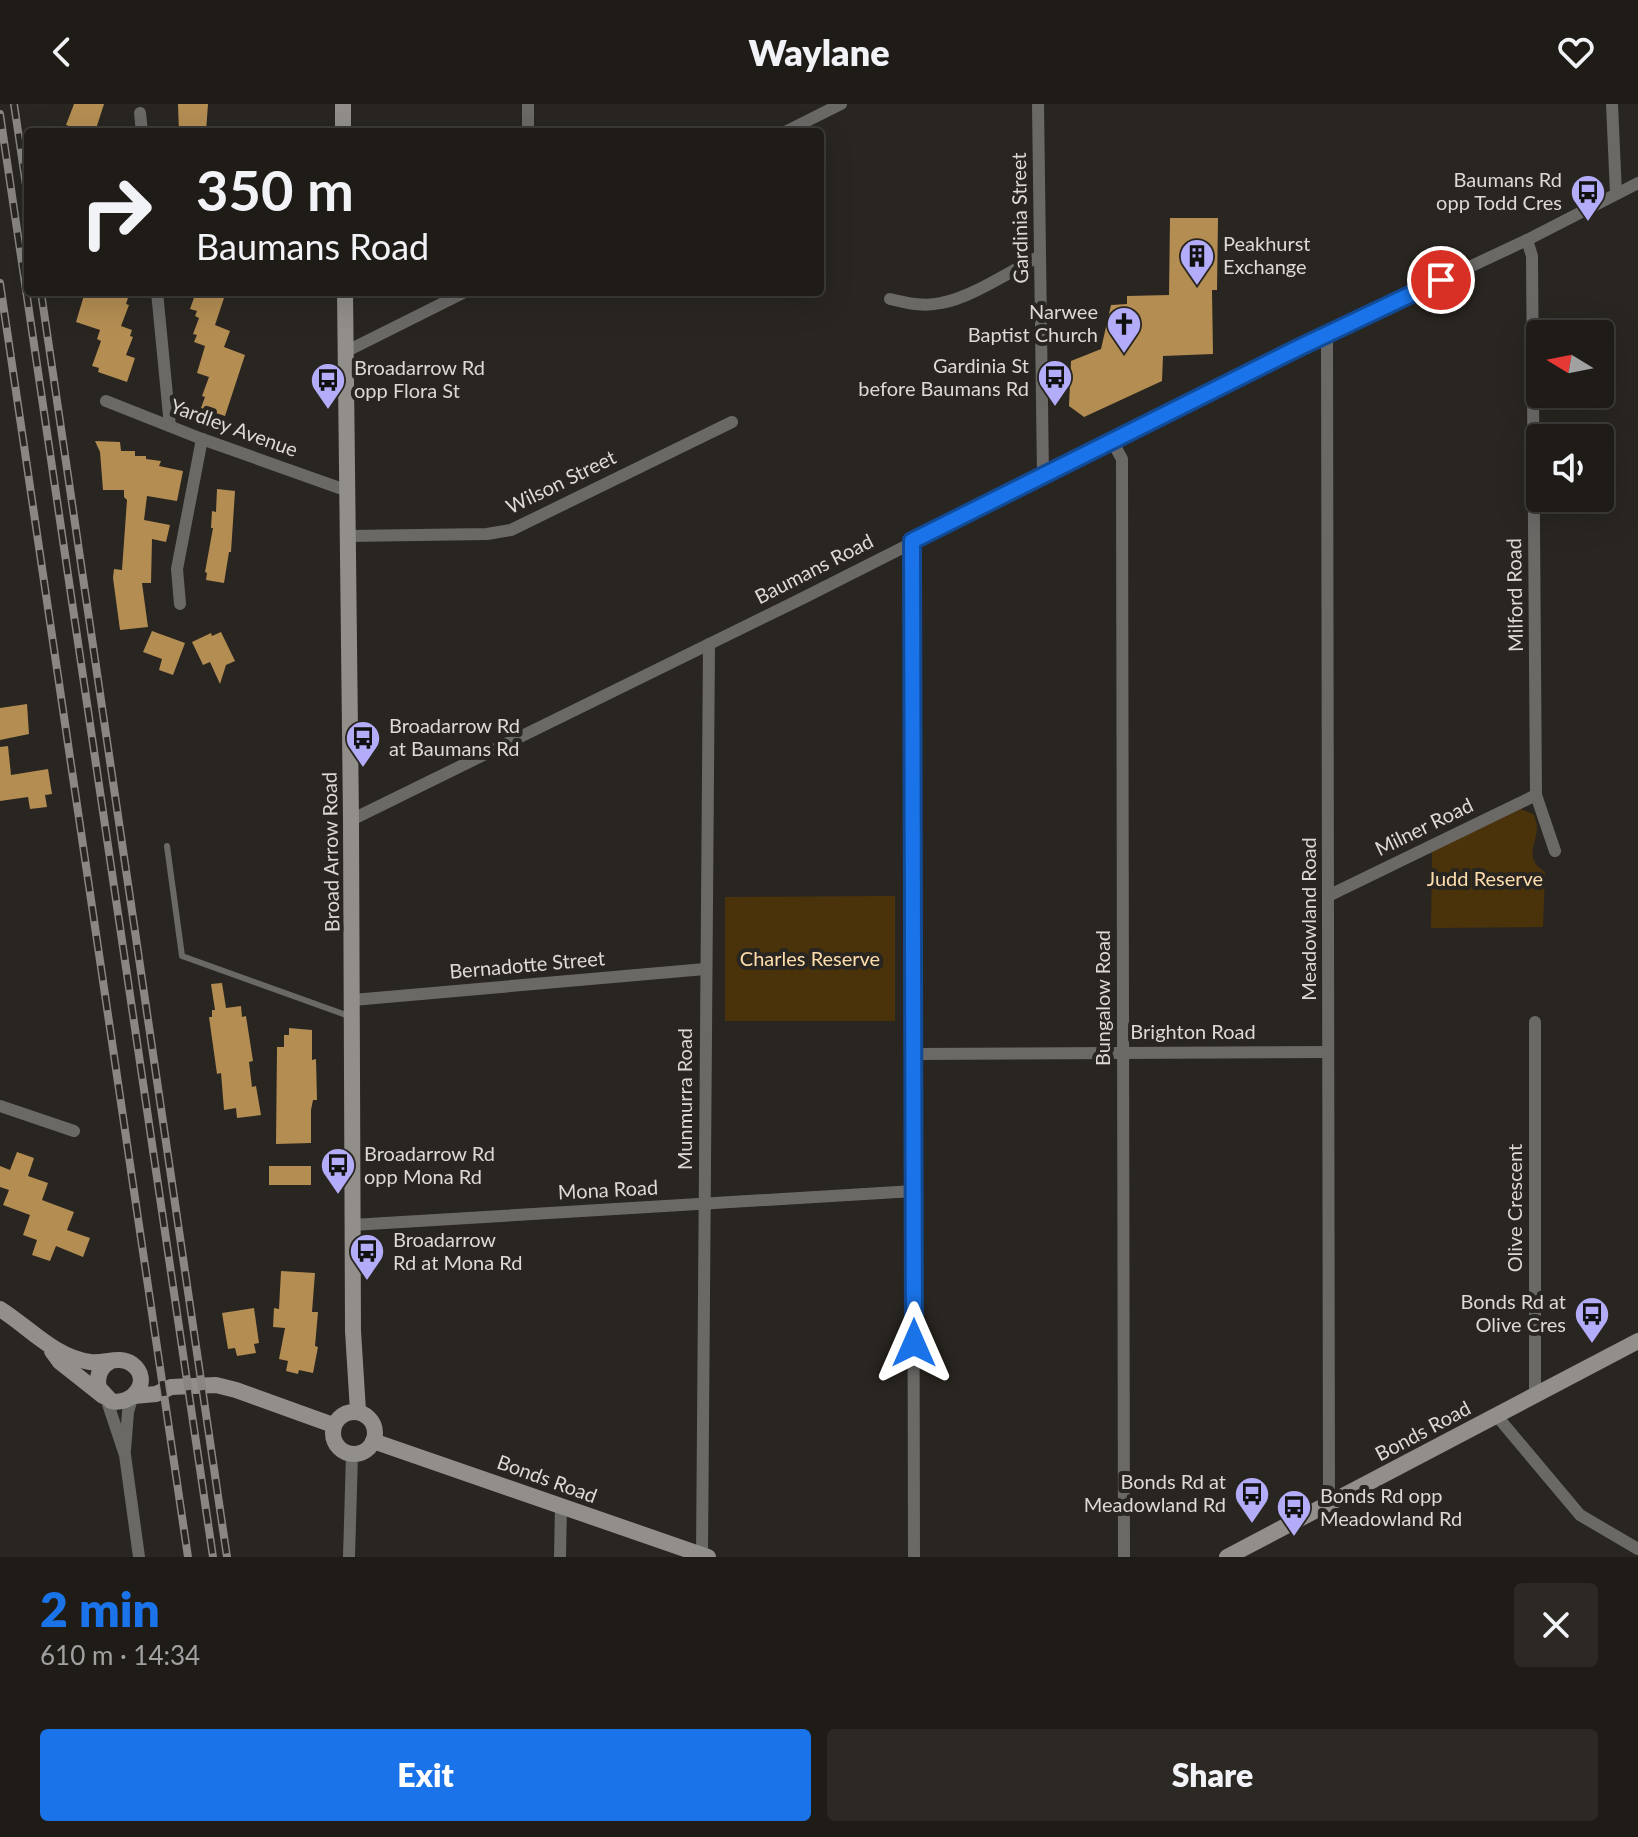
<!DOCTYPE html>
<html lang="en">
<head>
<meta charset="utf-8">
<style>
	:root { --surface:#1f1c18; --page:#2c2925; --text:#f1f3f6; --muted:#a1a1a2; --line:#3c3a37; --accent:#1a73e8 }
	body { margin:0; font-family:Lato,sans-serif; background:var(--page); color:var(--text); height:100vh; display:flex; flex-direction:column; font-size:30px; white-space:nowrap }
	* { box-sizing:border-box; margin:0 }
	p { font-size:26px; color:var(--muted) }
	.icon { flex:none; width:44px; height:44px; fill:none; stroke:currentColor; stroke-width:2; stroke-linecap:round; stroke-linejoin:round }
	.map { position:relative; height:1453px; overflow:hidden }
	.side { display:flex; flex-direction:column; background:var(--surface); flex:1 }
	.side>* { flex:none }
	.top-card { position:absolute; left:24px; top:24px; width:800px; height:168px; border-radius:8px; box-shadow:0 8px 32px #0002,0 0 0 2px var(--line); background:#1f1c18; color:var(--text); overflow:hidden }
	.needle { width:52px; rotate:280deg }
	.fabs { position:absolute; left:1526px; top:216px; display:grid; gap:16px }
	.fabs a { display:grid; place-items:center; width:88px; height:88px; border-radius:8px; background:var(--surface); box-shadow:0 8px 32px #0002,0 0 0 2px var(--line); font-size:40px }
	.pin { position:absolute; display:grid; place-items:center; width:68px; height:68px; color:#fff; margin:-34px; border:4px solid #fff; border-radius:50%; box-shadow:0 2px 8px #0007 }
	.me { position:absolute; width:88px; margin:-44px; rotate:0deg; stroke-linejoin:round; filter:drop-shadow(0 0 6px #0008) }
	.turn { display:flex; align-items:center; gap:28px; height:168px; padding:0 40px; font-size:36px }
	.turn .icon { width:104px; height:104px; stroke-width:2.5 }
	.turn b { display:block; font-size:56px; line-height:68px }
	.round { display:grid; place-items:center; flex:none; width:84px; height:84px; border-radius:8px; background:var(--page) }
	.headline { display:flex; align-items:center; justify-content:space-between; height:136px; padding:0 40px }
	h1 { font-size:48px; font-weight:800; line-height:60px; color:var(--accent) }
	.action { display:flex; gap:16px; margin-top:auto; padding:16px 40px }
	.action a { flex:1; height:92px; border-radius:8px; background:var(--accent); color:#fff; font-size:32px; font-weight:800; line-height:92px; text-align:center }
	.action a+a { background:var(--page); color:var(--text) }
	header { display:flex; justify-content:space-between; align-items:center; height:104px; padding:0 40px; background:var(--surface); font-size:36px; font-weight:800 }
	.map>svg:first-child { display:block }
	.green { fill:#4a330b }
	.building { fill:#b38d52 }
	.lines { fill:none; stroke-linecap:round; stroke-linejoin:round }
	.lane { stroke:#6b6966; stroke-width:6 }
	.street { stroke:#6b6966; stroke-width:12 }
	.secondary { stroke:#928e8a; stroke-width:16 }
	.rail-casing { stroke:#8a8683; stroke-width:8 }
	.rail { stroke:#292520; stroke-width:5; stroke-dasharray:15; stroke-linecap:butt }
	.route-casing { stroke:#114b97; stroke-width:20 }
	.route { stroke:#1a73e8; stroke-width:14 }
	.labels { text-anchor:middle; stroke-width:8; stroke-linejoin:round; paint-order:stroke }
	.poi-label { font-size:20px; fill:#dcd9d6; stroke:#292520; text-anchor:start }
	.street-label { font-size:20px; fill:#dcd9d6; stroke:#292520 }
	.park-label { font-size:20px; fill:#feddad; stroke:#292520 }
</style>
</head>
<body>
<header><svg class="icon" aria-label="back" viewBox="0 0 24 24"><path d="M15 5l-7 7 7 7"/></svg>Waylane<svg class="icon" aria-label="heart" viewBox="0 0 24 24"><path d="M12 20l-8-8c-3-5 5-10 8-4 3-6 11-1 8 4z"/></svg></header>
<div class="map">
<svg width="1638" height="1453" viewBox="0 0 1638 1453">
	<rect width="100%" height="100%" fill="#292520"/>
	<g class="green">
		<path d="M1521,705L1533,710C1547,732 1517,751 1545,768L1543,823L1431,824L1432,746Z"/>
		<path d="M895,792V917H725V793Z"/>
	</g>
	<g class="building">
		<path d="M74,0H104L95,28H86L66,21Z"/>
		<path d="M178,0H208L206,28H179Z"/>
		<path d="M1170,114H1218L1217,186H1212L1213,250L1163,252L1162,277L1084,313L1069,302L1071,257L1101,245L1111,201L1127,200V192L1169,191Z"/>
		<path d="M85,188H111L128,194L126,200L129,201L121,222L132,226L130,232L133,233L126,251L135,254L127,278L98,268L99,264L92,262L101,237L97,235L100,226L76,218Z"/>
		<path d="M196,188H207L224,194L215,221L230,227L224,243L245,251L225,312L201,304L205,293L202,292L209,273L197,269L205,242L194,238L197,231L193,230L199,214L195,212L197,207L190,205Z"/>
		<path d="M95,337L120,338L121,347H135V352H146V355L161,357L159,362L183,367L177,397L147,392L144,416L170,421L166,438L152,435L151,479H142L148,523L120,526L113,474L114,465L122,466L127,396L124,393V386H103L100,348Z"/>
		<path d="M217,385L235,387L231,448H229L224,479L206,476L207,469L205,468L213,424H211L212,407L216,408Z"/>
		<path d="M152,527L185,539L173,571L159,566L162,555L143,548Z"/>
		<path d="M221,528L235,557L226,561L220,580L210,558L203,561L192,538L211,529L212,532Z"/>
		<path d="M27,600L29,630L0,636V604Z"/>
		<path d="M8,642L11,671L48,665L52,690L45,691L47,703L30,705L28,693L0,697V643Z"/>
		<path d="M222,879L226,904L241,902L242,913L246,912L253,957L249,958L252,983L256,982L261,1011L237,1014L236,1004L224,1006L221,969L217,970L209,913H212V906H215L211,880Z"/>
		<path d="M289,924L312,926V956L316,955L317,996H313L311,1006V1039L276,1040L277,943H284V931H289Z"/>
		<path d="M17,1048L34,1054L28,1072L48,1079L42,1096L74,1108L67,1126L90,1134L83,1153L56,1142L50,1157L32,1151L37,1136L23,1131L30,1111L3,1101L9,1086L0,1083V1062L10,1066Z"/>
		<rect x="269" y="1062" width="42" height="19"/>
		<path d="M281,1167L315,1169L312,1208H318L315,1242L318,1243L313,1269L299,1266L298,1270L286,1267L288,1257L279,1255L285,1224L273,1223L274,1204L279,1205Z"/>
		<path d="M254,1204L259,1239L254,1240L256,1249L237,1252L235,1244L228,1245L222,1209Z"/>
	</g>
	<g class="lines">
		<path class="lane" d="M167,742L182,852L349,912"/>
		<g class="street">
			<path d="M528,0V28"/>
			<path d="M1038,0L1043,372"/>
			<path d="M1612,0L1616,90"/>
			<path d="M140,9L142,28"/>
			<path d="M785,28L841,0"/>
			<path d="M1527,136L1532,152L1536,691L1555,747"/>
			<path d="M157,188L170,322"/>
			<path d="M890,195C906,199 924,203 941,199C971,194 1012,166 1040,152"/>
			<path d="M1327,230L1329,1399"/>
			<path d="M345,248L465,188"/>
			<path d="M106,297L202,335L348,387"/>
			<path d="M1112,337L1122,355L1124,1453"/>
			<path d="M348,432L487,430L511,426L732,318"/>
			<path d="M912,437L914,1453"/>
			<path d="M180,500L177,465L202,335"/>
			<path d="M351,716L803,494L1322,232L1527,136L1638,79"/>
			<path d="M1330,791L1536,691"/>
			<path d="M353,896L705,865"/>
			<path d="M1535,918V1290"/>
			<path d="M914,950L1328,948"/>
			<path d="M0,1002L74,1027"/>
			<path d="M352,1121L914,1087"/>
			<path d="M106,1294L125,1351L139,1453"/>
			<path d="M1496,1311L1580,1411L1638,1445"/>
			<path d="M125,1346L128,1308L132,1294"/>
			<path d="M702,1451L709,540"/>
			<path d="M349,1453L352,1350"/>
			<path d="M560,1453L561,1401"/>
		</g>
		<g class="secondary">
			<path d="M343,0V28"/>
			<path d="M345,188L351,716L353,1227L358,1307"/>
			<path d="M0,1205C29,1223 54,1253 90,1258C104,1260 120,1251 132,1260C153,1276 133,1302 111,1297L99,1284C96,1272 100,1263 111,1257"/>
			<path d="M52,1247L60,1258L103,1292"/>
			<path d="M134,1292L156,1290L171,1283L216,1281L236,1286L333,1321"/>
			<circle cx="354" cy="1329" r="21"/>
			<path d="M373,1337L708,1453"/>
			<path d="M1227,1453L1638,1237"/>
		</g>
		<g class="rail-casing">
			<g id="rail">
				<path d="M14,0L28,95"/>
				<path d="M0,10L213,1453"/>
				<path d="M0,179L188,1453"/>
				<path d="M41,188L227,1453"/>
			</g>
		</g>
		<use href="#rail" class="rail"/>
	</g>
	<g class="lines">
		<g class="route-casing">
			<path id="route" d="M914,1239L912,437L1296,245L1441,176"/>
		</g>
		<use href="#route" class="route"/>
	</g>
	<defs>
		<g id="bus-pin" transform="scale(1.8)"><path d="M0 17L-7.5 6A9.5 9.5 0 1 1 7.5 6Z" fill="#b3acf9" stroke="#292520"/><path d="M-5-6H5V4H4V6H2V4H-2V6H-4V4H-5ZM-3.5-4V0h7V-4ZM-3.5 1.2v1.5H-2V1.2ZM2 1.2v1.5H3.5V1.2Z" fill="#111"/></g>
		<g id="building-pin" transform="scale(1.8)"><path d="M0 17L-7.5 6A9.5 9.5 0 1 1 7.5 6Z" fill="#b3acf9" stroke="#292520"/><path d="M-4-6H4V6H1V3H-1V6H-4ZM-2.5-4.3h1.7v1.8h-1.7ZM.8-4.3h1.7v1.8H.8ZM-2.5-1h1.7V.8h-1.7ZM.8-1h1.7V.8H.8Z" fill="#111"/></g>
		<g id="church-pin" transform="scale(1.8)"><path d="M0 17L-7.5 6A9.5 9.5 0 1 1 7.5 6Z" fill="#b3acf9" stroke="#292520"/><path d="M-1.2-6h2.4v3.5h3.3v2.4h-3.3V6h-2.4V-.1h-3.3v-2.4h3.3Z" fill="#111"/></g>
	</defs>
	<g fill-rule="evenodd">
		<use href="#bus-pin" x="1588" y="88"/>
		<use href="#building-pin" x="1197" y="152"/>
		<use href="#church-pin" x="1124" y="220"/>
		<use href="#bus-pin" x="1055" y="273"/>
		<use href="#bus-pin" x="328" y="276"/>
		<use href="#bus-pin" x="363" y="634"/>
		<use href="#bus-pin" x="338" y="1061"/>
		<use href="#bus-pin" x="367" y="1147"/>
		<use href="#bus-pin" x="1592" y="1210"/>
		<use href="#bus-pin" x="1252" y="1390"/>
		<use href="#bus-pin" x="1294" y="1403"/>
	</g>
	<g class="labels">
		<g class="poi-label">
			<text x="1562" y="83" text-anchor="end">Baumans Rd<tspan x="1562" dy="23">opp Todd Cres</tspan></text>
			<text x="1223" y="147">Peakhurst<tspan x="1223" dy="23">Exchange</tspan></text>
			<text x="1098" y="215" text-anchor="end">Narwee<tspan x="1098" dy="23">Baptist Church</tspan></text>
			<text x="1029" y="269" text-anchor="end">Gardinia St<tspan x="1029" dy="23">before Baumans Rd</tspan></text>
			<text x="354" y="271">Broadarrow Rd<tspan x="354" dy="23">opp Flora St</tspan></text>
			<text x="389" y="629">Broadarrow Rd<tspan x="389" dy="23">at Baumans Rd</tspan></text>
			<text x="364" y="1057">Broadarrow Rd<tspan x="364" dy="23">opp Mona Rd</tspan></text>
			<text x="393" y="1143">Broadarrow<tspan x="393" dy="23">Rd at Mona Rd</tspan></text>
			<text x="1566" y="1205" text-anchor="end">Bonds Rd at<tspan x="1566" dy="23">Olive Cres</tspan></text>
			<text x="1226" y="1385" text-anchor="end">Bonds Rd at<tspan x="1226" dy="23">Meadowland Rd</tspan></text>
			<text x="1320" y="1399">Bonds Rd opp<tspan x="1320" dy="23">Meadowland Rd</tspan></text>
		</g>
		<g class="street-label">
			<text transform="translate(1020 114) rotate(-91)" y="7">Gardinia Street</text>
			<text transform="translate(234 324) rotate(20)" y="7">Yardley Avenue</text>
			<text transform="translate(561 378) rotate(-26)" y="7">Wilson Street</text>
			<text transform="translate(814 465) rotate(-27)" y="7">Baumans Road</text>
			<text transform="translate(1515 491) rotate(-91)" y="7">Milford Road</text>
			<text transform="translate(1424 723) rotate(-26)" y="7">Milner Road</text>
			<text transform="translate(331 748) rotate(-91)" y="7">Broad Arrow Road</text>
			<text transform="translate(1309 815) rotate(-90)" y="7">Meadowland Road</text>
			<text transform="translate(527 861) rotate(-5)" y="7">Bernadotte Street</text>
			<text transform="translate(1103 894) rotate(-90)" y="7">Bungalow Road</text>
			<text x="1193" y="935">Brighton Road</text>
			<text transform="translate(685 995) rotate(-90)" y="7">Munmurra Road</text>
			<text transform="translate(608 1086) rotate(-3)" y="7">Mona Road</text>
			<text transform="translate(1515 1104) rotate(-90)" y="7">Olive Crescent</text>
			<text transform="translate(1423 1327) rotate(-28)" y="7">Bonds Road</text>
			<text transform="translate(547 1375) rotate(20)" y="7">Bonds Road</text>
		</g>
		<g class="park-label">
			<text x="1485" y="782">Judd Reserve</text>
			<text x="810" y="862">Charles Reserve</text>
		</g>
	</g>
</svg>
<div class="fabs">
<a><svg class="needle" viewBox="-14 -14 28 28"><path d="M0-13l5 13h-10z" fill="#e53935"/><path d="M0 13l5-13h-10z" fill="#a1a1a2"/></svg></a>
<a><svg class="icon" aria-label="sound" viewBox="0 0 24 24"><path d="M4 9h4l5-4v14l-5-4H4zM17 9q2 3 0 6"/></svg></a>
</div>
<div class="pin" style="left:1441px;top:176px;background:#d93025"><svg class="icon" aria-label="arrive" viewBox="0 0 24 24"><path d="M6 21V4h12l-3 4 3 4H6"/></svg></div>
<svg class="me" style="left:914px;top:1239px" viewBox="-20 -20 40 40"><path d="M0-17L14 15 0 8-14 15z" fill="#1a73e8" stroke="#fff" stroke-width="4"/></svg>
<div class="top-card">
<div class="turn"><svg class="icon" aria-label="right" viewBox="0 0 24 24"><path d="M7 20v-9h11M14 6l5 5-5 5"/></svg><div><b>350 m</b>Baumans Road</div></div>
</div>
</div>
<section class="side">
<div class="headline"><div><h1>2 min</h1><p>610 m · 14:34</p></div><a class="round"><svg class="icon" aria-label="close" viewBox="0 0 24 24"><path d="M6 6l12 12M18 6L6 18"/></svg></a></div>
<div class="action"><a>Exit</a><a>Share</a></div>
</section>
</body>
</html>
